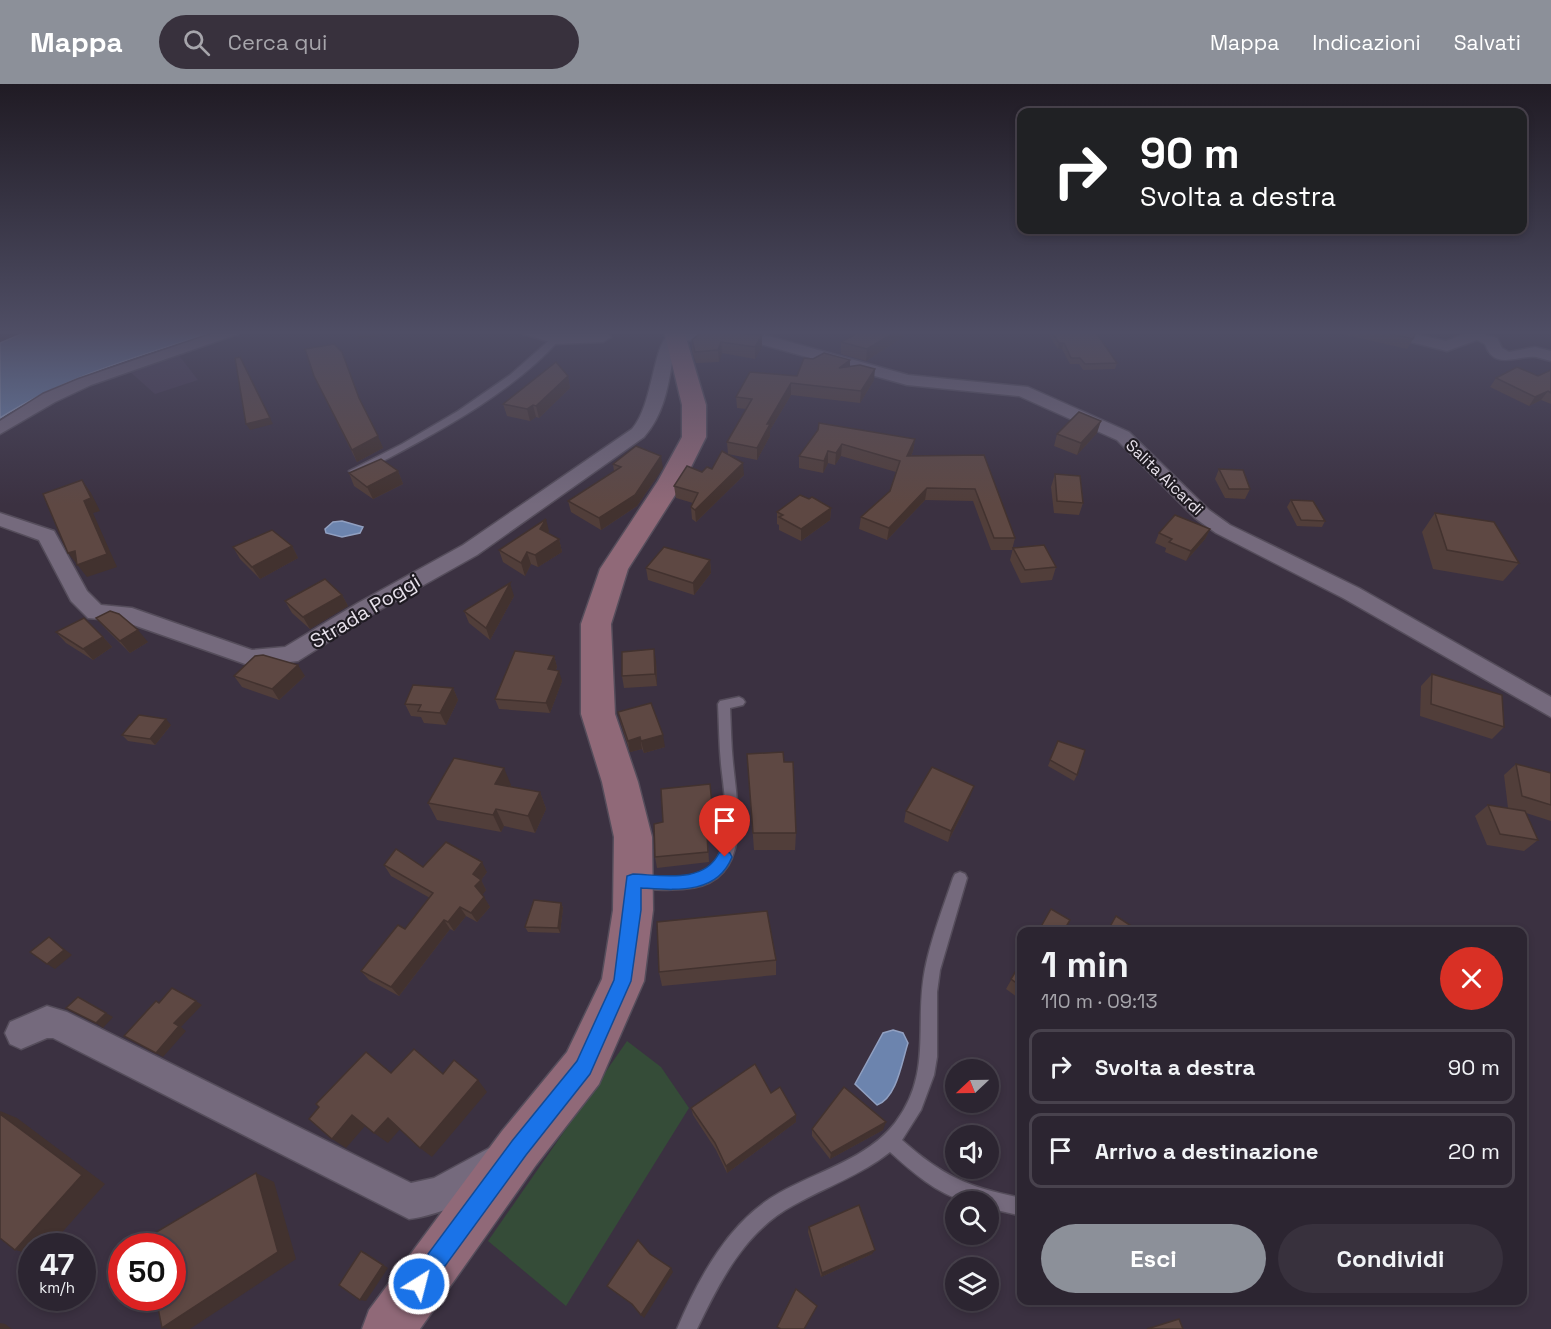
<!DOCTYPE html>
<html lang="it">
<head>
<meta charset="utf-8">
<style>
	:root { --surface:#2c2531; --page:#38313d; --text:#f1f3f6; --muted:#a6a5ab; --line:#48424d; --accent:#8c9099 }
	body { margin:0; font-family:"Space Grotesk",sans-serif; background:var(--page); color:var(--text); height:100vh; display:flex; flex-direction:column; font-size:22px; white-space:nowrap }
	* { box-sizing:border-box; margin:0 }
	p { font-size:20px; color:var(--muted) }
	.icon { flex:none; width:33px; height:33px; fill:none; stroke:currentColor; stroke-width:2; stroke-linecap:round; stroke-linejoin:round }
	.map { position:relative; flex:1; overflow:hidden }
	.sheet { position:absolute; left:1017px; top:843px; width:510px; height:378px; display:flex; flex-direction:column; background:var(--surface); border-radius:12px; box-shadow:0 3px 9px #0003,0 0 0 2px var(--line) }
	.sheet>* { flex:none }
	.top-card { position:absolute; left:1017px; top:24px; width:510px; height:126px; border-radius:12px; box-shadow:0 3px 9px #0003,0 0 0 2px var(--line); background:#202124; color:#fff; overflow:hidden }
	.needle { width:39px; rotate:248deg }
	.fabs { position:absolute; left:945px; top:975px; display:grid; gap:12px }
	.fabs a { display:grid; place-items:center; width:54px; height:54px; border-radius:50%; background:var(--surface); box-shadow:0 3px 9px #0003,0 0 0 2px var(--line); font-size:30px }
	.speed { position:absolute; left:18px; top:1149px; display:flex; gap:12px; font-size:30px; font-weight:700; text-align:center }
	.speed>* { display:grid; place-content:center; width:78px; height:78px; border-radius:50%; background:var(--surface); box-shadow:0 3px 9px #0003,0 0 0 2px var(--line); line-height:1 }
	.speed small { font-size:15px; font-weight:400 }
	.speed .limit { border:9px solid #d22; background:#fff; color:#111 }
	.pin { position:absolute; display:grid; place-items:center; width:51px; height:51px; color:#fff; margin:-62px -26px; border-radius:50% 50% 50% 0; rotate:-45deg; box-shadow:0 0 6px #0007 }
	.pin .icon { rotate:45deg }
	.me { position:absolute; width:66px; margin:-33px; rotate:36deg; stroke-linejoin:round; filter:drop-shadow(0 0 4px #0008) }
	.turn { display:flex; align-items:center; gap:21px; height:126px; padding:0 24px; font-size:27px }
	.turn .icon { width:78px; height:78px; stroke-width:2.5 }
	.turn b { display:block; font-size:42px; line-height:51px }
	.round { display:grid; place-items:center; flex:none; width:63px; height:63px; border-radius:32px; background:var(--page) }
	.summary { display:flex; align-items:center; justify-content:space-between; height:102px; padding:0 24px }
	h1 { font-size:36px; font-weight:700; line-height:45px }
	.primary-button { display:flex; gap:12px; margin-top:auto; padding:12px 24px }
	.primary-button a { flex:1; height:69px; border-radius:36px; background:var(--accent); color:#fff; font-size:24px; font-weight:700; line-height:69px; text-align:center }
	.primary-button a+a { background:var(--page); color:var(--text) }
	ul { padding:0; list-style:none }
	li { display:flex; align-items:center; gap:18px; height:75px; margin:0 12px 9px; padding:0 12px; border:3px solid var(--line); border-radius:12px }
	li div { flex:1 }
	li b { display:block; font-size:22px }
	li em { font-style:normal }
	header { display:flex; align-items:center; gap:36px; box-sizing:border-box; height:84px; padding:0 30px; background:var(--accent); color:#fff }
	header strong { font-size:28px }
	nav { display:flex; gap:33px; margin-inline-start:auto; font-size:21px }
	.search { width:420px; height:54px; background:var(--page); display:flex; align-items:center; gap:15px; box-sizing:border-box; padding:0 21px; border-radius:33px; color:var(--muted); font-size:22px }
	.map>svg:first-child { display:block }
	.built { fill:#46394f }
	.green { fill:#354c38 }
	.water { fill:#6c84ae; stroke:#91a0c1; stroke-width:1.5 }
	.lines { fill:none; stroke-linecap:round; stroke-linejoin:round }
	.service-casing { stroke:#554d5b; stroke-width:3 }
	.minor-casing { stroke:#554d5b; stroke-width:3 }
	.secondary-casing { stroke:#554d5b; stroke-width:3 }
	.service { fill:#756a7d; fill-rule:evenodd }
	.minor { fill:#756a7d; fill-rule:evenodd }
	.secondary { fill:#906978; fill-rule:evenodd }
	.wall { fill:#513e3a }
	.shaded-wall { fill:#42322f }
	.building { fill:#5e4843; stroke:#42322f; stroke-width:1.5 }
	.route { fill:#1a73e8; stroke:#114b97; stroke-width:1.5 }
	.labels { text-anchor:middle; stroke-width:4.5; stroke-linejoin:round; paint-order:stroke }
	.far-street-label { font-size:16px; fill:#e8e2ec; stroke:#1f1b22 }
	.street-label { font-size:20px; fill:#e8e2ec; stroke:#1f1b22 }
</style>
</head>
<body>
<header>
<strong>Mappa</strong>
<div class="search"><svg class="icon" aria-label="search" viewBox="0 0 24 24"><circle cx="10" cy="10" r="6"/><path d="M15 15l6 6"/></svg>Cerca qui</div>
<nav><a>Mappa</a><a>Indicazioni</a><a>Salvati</a></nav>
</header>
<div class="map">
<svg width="1551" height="1245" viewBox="0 0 1551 1245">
	<rect width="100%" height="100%" fill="#3b3141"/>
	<path class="built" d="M177,269L198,296L155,310L128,286Z"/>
	<path class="green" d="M627,957L661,983L689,1024L566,1222L488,1157Z"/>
	<g class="water">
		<path d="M28,247H217C142,271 66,292 0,334V259Z"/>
		<path d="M342,437L363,443L360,449L342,453L326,449L325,445L333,438Z"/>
		<path d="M893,946L903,949L908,959C902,977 897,1014 877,1021L855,1000L883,949Z"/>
	</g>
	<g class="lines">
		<g class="service-casing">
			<g id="service">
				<path d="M553,253L560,255C516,305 447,343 389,374C378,379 362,390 351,389L349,387L402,360L458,327L510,291Z"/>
				<path d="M739,613L743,615L745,618L743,621L730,624C731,642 731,661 733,679C738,728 753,801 683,805C667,806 646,807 632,801L630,797L632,793L637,791C656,792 682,798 701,789C737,773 724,711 721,680C719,660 719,640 718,620L720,617Z"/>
				<path d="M960,788L965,790L967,794L940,886L937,908V973L934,991L921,1026L902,1056C942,1092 970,1104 1022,1114V1132L988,1124V1118C981,1118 972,1119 965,1117C937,1110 911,1087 890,1068C861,1091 826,1103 794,1121C745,1147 720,1197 697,1245H677C699,1193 729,1137 779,1109C818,1087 867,1075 895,1039C933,989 914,941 925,885C931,854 943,824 953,794L955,790Z"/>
			</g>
		</g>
		<g class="minor-casing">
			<g id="minor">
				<path d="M220,247H241L238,250L91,301L55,318L0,350V337L43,310L79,295Z"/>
				<path d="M521,247C535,246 546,250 559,250C573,251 601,242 611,253L603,258L556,260L524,250Z"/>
				<path d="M692,247L754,248L908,291L1028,303L1129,348L1209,426L1230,441L1359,504L1551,613V633L1343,514L1216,449L1195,434L1117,356L1019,312L907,301L753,258L699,255L680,258L675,262C669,294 667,327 644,353L477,471L374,529L298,577L251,582L122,537L88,534L71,517L39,456L0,442V429L54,447L87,507L101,521L132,524L252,566L285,563L358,519L463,461L632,345C653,322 653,260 669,251C675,248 685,248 692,247Z"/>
				<path d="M1375,247H1401L1446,257L1472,247L1497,254L1502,264L1509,268L1535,263L1551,267V277C1546,276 1541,274 1536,273C1517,271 1494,287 1485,260L1477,256L1447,267L1378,250Z"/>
				<path d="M47,922L67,928L411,1099L434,1094L495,1061L507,1066L512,1078C500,1107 439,1132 409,1135L53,954H47L21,965L10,960L5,949L10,938Z"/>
			</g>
		</g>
		<g class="secondary-casing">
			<path id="secondary" d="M664,247H684L706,321V353L684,397L628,485L611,540L615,630L638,698L652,753L653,826L644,897L599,1000L536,1081L420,1245H362L369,1226L502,1047L567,968L602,895L613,826L614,753L602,698L581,630V540L600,485L658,397L682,353V321Z"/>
		</g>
		<use href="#service" class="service"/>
		<use href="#minor" class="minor"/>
		<use href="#secondary" class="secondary"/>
	</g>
	<g class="wall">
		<path d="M757,247H780L774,251Z"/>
		<path d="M851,247H904L903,253L866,277L841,270V258L850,253Z"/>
		<path d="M1046,247H1095L1117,279L1115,285L1083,286L1079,280H1070L1062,265H1058Z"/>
		<path d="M1330,247H1402L1413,255L1407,265Z"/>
		<path d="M762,251V263L755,275L722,269L719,278L696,279L692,268V256Z"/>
		<path d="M813,275L850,276V282L874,296L860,319L791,311L770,346V352L757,376L728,370L727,358L746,325L737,324L736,313L797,292Z"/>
		<path d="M347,280L360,317L383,364L357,378L314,292Z"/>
		<path d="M1551,286V320L1541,316L1529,322L1490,303L1496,294L1538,292Z"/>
		<path d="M568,292L570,304L539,334L536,333L530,337L507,332L503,320Z"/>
		<path d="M818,346L915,355L913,367L911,372L984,371L1015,454L1012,466H991L973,417L925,416L887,456L859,445L861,433L890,407L896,388L841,372L835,381L828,379L823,389L799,384V372Z"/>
		<path d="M1097,349L1077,371L1054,362L1057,350Z"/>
		<path d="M613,380L663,384L637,422L601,446L571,428L568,417L614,387Z"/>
		<path d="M1219,385L1250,405L1245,415L1225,414L1215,395Z"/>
		<path d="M398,387L403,400L373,415L354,402L349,389Z"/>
		<path d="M702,388L744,391L696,438L692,435L691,423L693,419L676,414L674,402Z"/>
		<path d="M1055,390L1083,419L1079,431L1054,429L1051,403Z"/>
		<path d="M809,415L831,424L830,436L801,457L779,446V441L777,440V428Z"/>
		<path d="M1291,416L1325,437L1322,443L1297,442L1287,423Z"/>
		<path d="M1435,429L1519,479L1503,497L1433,485L1422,448Z"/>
		<path d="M1210,445L1205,455L1186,477L1165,468L1166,464L1155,459L1159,449Z"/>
		<path d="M549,447L548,449L559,455L562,468L538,483L531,480L525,492L503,478L499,466Z"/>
		<path d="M292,462L298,474L260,495L240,475L233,463Z"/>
		<path d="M1013,464L1056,483L1052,496L1021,499L1010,476Z"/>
		<path d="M710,476L711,489L694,511L648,496L646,484Z"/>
		<path d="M342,511L348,522L310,545L292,529L285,517Z"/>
		<path d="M514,512L490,556L469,539L464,527Z"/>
		<path d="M96,534L148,558L130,569L107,546Z"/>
		<path d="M56,548L103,553L112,563L93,576L66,559Z"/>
		<path d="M554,572L557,583L556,586L562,597L550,629L499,625L495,615Z"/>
		<path d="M656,577L657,602L624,604L622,592Z"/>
		<path d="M1432,590L1504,643L1492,655L1420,632L1421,602Z"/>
		<path d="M234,592H305L279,616L242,603Z"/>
		<path d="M453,604L458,616L446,641L424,639L421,633L411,632L405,620Z"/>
		<path d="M618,628L665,663L644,669L642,665L630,668L621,640Z"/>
		<path d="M171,641L155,661L128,657L122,651Z"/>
		<path d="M1058,657L1077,691L1074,697L1048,682Z"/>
		<path d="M747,670L784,678L796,749L795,766H754Z"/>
		<path d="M1516,680L1551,689V737L1526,729L1538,756L1524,767L1487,761L1475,732L1488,721L1508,724L1504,691Z"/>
		<path d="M710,700L714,742L707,743L709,778L657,784L655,773L663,738Z"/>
		<path d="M511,701L510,703L540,708L546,725L535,749L504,742L501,748L437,736L428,719Z"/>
		<path d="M970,713L948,758L904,738L906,727Z"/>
		<path d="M384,781L423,783L487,788L481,796L486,806L482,811L490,823L477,838L466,832L454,847L450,845L399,912L369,896L361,887L405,845L430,814L391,792Z"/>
		<path d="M561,819L563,824L560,849L528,848L525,843Z"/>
		<path d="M776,876V891L662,902L659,888Z"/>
		<path d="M1022,877L1021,916L1006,905Z"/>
		<path d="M771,1009L796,1038L727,1089L716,1066L693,1031L691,1024Z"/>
		<path d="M812,1045L883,1046L830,1075L812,1052Z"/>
		<path d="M809,1143L872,1170L821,1193L808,1148Z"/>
	</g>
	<g class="shaded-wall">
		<path d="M355,247H385L386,251L359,255Z"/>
		<path d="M774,247H780L774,251Z"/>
		<path d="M897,247H904L903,253L866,277L867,265Z"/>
		<path d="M762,251V263L755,275V263Z"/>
		<path d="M721,258L722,269L719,278L718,266Z"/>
		<path d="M1059,259H1064L1062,265H1058Z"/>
		<path d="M240,273L273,340L250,346L246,340Z"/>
		<path d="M850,276V287L839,284Z"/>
		<path d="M875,285L874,296L860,319L861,307Z"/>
		<path d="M568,292L570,304L539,334L536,322Z"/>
		<path d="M791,299V311L770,346V352L757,376V364L767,340Z"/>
		<path d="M1548,307L1541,316L1529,322L1535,313Z"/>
		<path d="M533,321L536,333L530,337L527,325Z"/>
		<path d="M1101,337L1097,349L1077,371L1081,359Z"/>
		<path d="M378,352L383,364L357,378L352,366Z"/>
		<path d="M915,355L913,367L906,384L907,372Z"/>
		<path d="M842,360L841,372L835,381L836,369Z"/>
		<path d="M828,367V379L823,389L824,377Z"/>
		<path d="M661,372L663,384L637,422L601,446L599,434Z"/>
		<path d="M743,379L744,391L696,438L695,426Z"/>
		<path d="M398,387L403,400L373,415L367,403Z"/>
		<path d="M82,396L91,409L100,427L93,429L117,483L87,493L68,469L84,417Z"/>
		<path d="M927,404L925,416L887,456L889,444Z"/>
		<path d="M831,424L830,436L801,457V445Z"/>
		<path d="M546,435L549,447L543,457L540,445Z"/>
		<path d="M1210,445L1205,455L1186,477L1191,467Z"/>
		<path d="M559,455L562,468L538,483L535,471Z"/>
		<path d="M292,462L298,474L260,495L252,483Z"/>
		<path d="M527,468L531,480L525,492L521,479Z"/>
		<path d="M710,476L711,489L694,511L693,499Z"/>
		<path d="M510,499L514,512L490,556L486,544Z"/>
		<path d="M342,511L348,522L310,545L303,533Z"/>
		<path d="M138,546L148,558L130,569L120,557Z"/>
		<path d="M103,553L112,563L93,576L83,565Z"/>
		<path d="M654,565L656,577L657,602L655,590Z"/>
		<path d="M554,572L557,583L551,596L548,585Z"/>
		<path d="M298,581L305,592L279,616L272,605Z"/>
		<path d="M559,587L562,597L550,629L546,619Z"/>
		<path d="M453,604L458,616L446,641L440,629Z"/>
		<path d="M166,635L171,641L155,661L150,655Z"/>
		<path d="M663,651L665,663L644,669L641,657Z"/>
		<path d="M640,653L642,665L630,668L628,657Z"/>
		<path d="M504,684L511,701L502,717L495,700Z"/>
		<path d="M974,702L970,713L948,758L951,747Z"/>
		<path d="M540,708L546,725L535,749L528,732Z"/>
		<path d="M496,725L504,742L501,748L493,731Z"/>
		<path d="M482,778L487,788L481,796L486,806L481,813L475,802L473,790Z"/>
		<path d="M484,813L490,823L477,838L471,829Z"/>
		<path d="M561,819L563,824L560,849L558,844Z"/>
		<path d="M460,823L466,832L454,847L448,838Z"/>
		<path d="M444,836L450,845L399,912L391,903Z"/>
		<path d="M49,853L72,871L55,885L47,880Z"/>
		<path d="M196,917L202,921L181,943L186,947L163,973L156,969L174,939Z"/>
		<path d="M106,929L113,933L103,944L96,939Z"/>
		<path d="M478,996L487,1008L432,1073L420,1064Z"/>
		<path d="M0,1027L17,1034L105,1100L50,1162H32V1170L15,1166Z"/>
		<path d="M352,1031L366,1041L346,1064L332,1055Z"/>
		<path d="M796,1031V1038L727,1089L726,1082Z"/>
		<path d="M388,1034L401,1044L388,1059L374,1049Z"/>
		<path d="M886,1038L883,1046L830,1075L831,1069Z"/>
		<path d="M256,1089L274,1098L296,1175L190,1245H169L162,1244Z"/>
		<path d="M875,1166L872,1170L821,1193L822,1189Z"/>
		<path d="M361,1167L366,1169L388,1184L366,1217L360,1216Z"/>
		<path d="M671,1184L673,1188L644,1234L641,1231Z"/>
		<path d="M0,1239L5,1240L12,1245H0Z"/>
	</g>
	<g class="building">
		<path d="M703,247H709L762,251L755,263L721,258L718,266L695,268L692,256Z"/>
		<path d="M852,247H897L867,265L841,258L858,249Z"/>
		<path d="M1051,247H1095L1117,279L1085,280L1080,274H1071L1064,259H1059Z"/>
		<path d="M1378,247H1402L1415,250L1413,255Z"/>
		<path d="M334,260L342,268L359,314L378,352L352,366L314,292L305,265Z"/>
		<path d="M824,269L850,276L839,284L860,281L875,285L861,307L791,299L767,340H770L757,364L727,358L752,315L736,313L750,288L797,292L804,274L813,275Z"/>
		<path d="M240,273L270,334L246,340L235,274Z"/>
		<path d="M556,278L568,292L536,322L533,321L527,325L503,320Z"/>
		<path d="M1517,283L1538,292L1551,286V309L1548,307L1535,313L1496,294Z"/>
		<path d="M1079,328L1101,337L1081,359L1057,350Z"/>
		<path d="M819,339L915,355L907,372L984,371L1015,454H994L975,405L927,404L889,444L861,433L890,407L900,377L842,360L836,369L828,367L824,377L799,372L818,346Z"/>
		<path d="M636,362L661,372L635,411L599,434L568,417L621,383L613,380Z"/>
		<path d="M722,367L743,379L695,426L691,423L698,409L674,402L687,382L702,388L707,383L712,385Z"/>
		<path d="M381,375L398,387L367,403L349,389Z"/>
		<path d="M1219,385L1243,386L1250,405H1229Z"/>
		<path d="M1055,390L1080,392L1083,419L1057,417Z"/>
		<path d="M82,396L91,414L84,417L107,470L77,481L75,467L68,469L43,410Z"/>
		<path d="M800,411L809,415L812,413L831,424L801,445L779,433L783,431L777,428Z"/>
		<path d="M1291,416L1313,417L1325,437L1301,436Z"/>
		<path d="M1435,429L1494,438L1519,479L1447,466Z"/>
		<path d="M1175,431L1210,445L1191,467L1169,458L1172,455L1159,449Z"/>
		<path d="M546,435L540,445L559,455L535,471L527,468L521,479L499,466Z"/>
		<path d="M272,446L292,462L252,483L233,463Z"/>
		<path d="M1044,461L1056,483L1025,486L1013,464Z"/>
		<path d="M664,463L710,476L693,499L646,484Z"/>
		<path d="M325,495L342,511L303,533L285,517Z"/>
		<path d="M510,499L486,544L464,527Z"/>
		<path d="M110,527L119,530L138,546L120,557L96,534Z"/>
		<path d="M84,534L103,553L83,565L56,548Z"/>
		<path d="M654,565L655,590L622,592V568Z"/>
		<path d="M515,567L554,572L548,585L559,587L546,619L495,615Z"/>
		<path d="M263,571L298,581L272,605L234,592L255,572Z"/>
		<path d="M1432,590L1502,611L1504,643L1431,620Z"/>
		<path d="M413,601L453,604L440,629L418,627L421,621L405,620Z"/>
		<path d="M651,619L663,651L641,657L640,653L628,657L618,628Z"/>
		<path d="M139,631L166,635L150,655L122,651Z"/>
		<path d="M1058,657L1085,666L1077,691L1050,676Z"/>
		<path d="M783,668L784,678H793L796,749H753L747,670Z"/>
		<path d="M454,674L504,684L495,700L540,708L528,732L496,725L493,731L428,719Z"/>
		<path d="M1516,680L1551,689V721L1522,712Z"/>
		<path d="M932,683L974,702L951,747L906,727Z"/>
		<path d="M710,700L713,731L706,732L708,768L655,773L654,740L663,738L661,705Z"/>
		<path d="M1488,721L1525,727L1538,756L1500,750Z"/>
		<path d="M446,758L482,778L473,790L481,796L475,802L484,813L471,829L460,823L448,838L444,836L391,903L361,887L398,841L405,845L433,809L384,781L396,765L423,783Z"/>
		<path d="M534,816L561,819L558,844L525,843Z"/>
		<path d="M1051,825L1070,836L1063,848H1038Z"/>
		<path d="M767,827L776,876L659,888L657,838Z"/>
		<path d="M1116,832L1139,847V848H1107Z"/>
		<path d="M49,853L64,866L47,880L30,868Z"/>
		<path d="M1022,877V903L1011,895Z"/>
		<path d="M172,904L196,917L174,939L179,942L156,969L124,952L156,917L159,919Z"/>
		<path d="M78,913L106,929L96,939L66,924Z"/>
		<path d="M414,965L443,990L454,976L478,996L420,1064L388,1034L374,1049L352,1031L332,1055L309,1035L319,1023L316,1020L366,968L391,989Z"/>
		<path d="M755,980L771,1009L780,1003L796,1031L726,1082L715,1059L691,1024Z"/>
		<path d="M844,1003L886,1038L831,1069L812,1045Z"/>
		<path d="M0,1030L82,1091L15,1166L0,1154Z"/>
		<path d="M256,1089L278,1168L162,1244L156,1214H172V1162H144L143,1156Z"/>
		<path d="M859,1121L875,1166L822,1189L809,1143Z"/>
		<path d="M638,1156L650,1170L671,1184L641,1231L632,1220L607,1202Z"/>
		<path d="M361,1167L383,1181L360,1216L339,1201Z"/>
		<path d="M796,1205L817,1222L804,1245H781L777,1243Z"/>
		<path d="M1179,1235L1183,1245H1147Z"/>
	</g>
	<linearGradient id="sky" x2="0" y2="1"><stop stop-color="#201b24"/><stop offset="0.59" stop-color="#4f4e65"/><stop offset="1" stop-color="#4f4e65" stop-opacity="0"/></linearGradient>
	<rect width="1551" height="421" fill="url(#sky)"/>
	<path class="route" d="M725,767L730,769L732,773C717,811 675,806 641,804V826L631,897L590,990L526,1071L426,1208L419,1211L411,1208L408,1200L411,1193L512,1057L577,977L614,896L627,792L633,790C662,791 704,800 719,769Z"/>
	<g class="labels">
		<g class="far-street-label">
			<text transform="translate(1165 393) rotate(44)" y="6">Salita Aicardi</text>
		</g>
		<g class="street-label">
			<text transform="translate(365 527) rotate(-31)" y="7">Strada Poggi</text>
		</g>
	</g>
</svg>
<div class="fabs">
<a><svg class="needle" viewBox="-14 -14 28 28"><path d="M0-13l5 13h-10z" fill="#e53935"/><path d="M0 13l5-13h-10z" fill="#a6a5ab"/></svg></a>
<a><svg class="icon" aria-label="sound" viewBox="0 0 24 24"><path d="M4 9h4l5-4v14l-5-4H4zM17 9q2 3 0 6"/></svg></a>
<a><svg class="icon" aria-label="search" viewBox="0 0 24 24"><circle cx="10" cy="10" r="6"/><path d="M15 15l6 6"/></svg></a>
<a><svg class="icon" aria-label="layers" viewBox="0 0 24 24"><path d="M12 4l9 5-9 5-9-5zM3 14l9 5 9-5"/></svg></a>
</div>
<div class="speed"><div>47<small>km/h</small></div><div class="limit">50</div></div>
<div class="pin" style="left:725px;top:773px;background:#d93025"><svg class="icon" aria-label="arrive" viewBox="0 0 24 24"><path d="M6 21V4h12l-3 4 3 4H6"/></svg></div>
<svg class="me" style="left:419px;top:1200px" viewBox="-20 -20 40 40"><circle r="17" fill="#1a73e8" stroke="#fff" stroke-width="3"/><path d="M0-11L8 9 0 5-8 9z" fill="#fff"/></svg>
<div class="top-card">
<div class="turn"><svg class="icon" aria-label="right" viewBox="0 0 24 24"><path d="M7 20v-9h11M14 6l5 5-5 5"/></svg><div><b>90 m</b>Svolta a destra</div></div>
</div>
<section class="sheet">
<div class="summary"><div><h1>1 min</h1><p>110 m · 09:13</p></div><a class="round" style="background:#d93025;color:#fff"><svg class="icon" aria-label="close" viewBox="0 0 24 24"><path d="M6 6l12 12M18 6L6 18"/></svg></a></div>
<ul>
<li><svg class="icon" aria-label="right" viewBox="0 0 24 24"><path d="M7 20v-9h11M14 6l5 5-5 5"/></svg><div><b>Svolta a destra</b></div><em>90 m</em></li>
<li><svg class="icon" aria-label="arrive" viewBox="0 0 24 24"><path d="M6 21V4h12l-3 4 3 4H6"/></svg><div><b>Arrivo a destinazione</b></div><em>20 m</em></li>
</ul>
<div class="primary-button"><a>Esci</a><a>Condividi</a></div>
</section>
</div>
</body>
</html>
